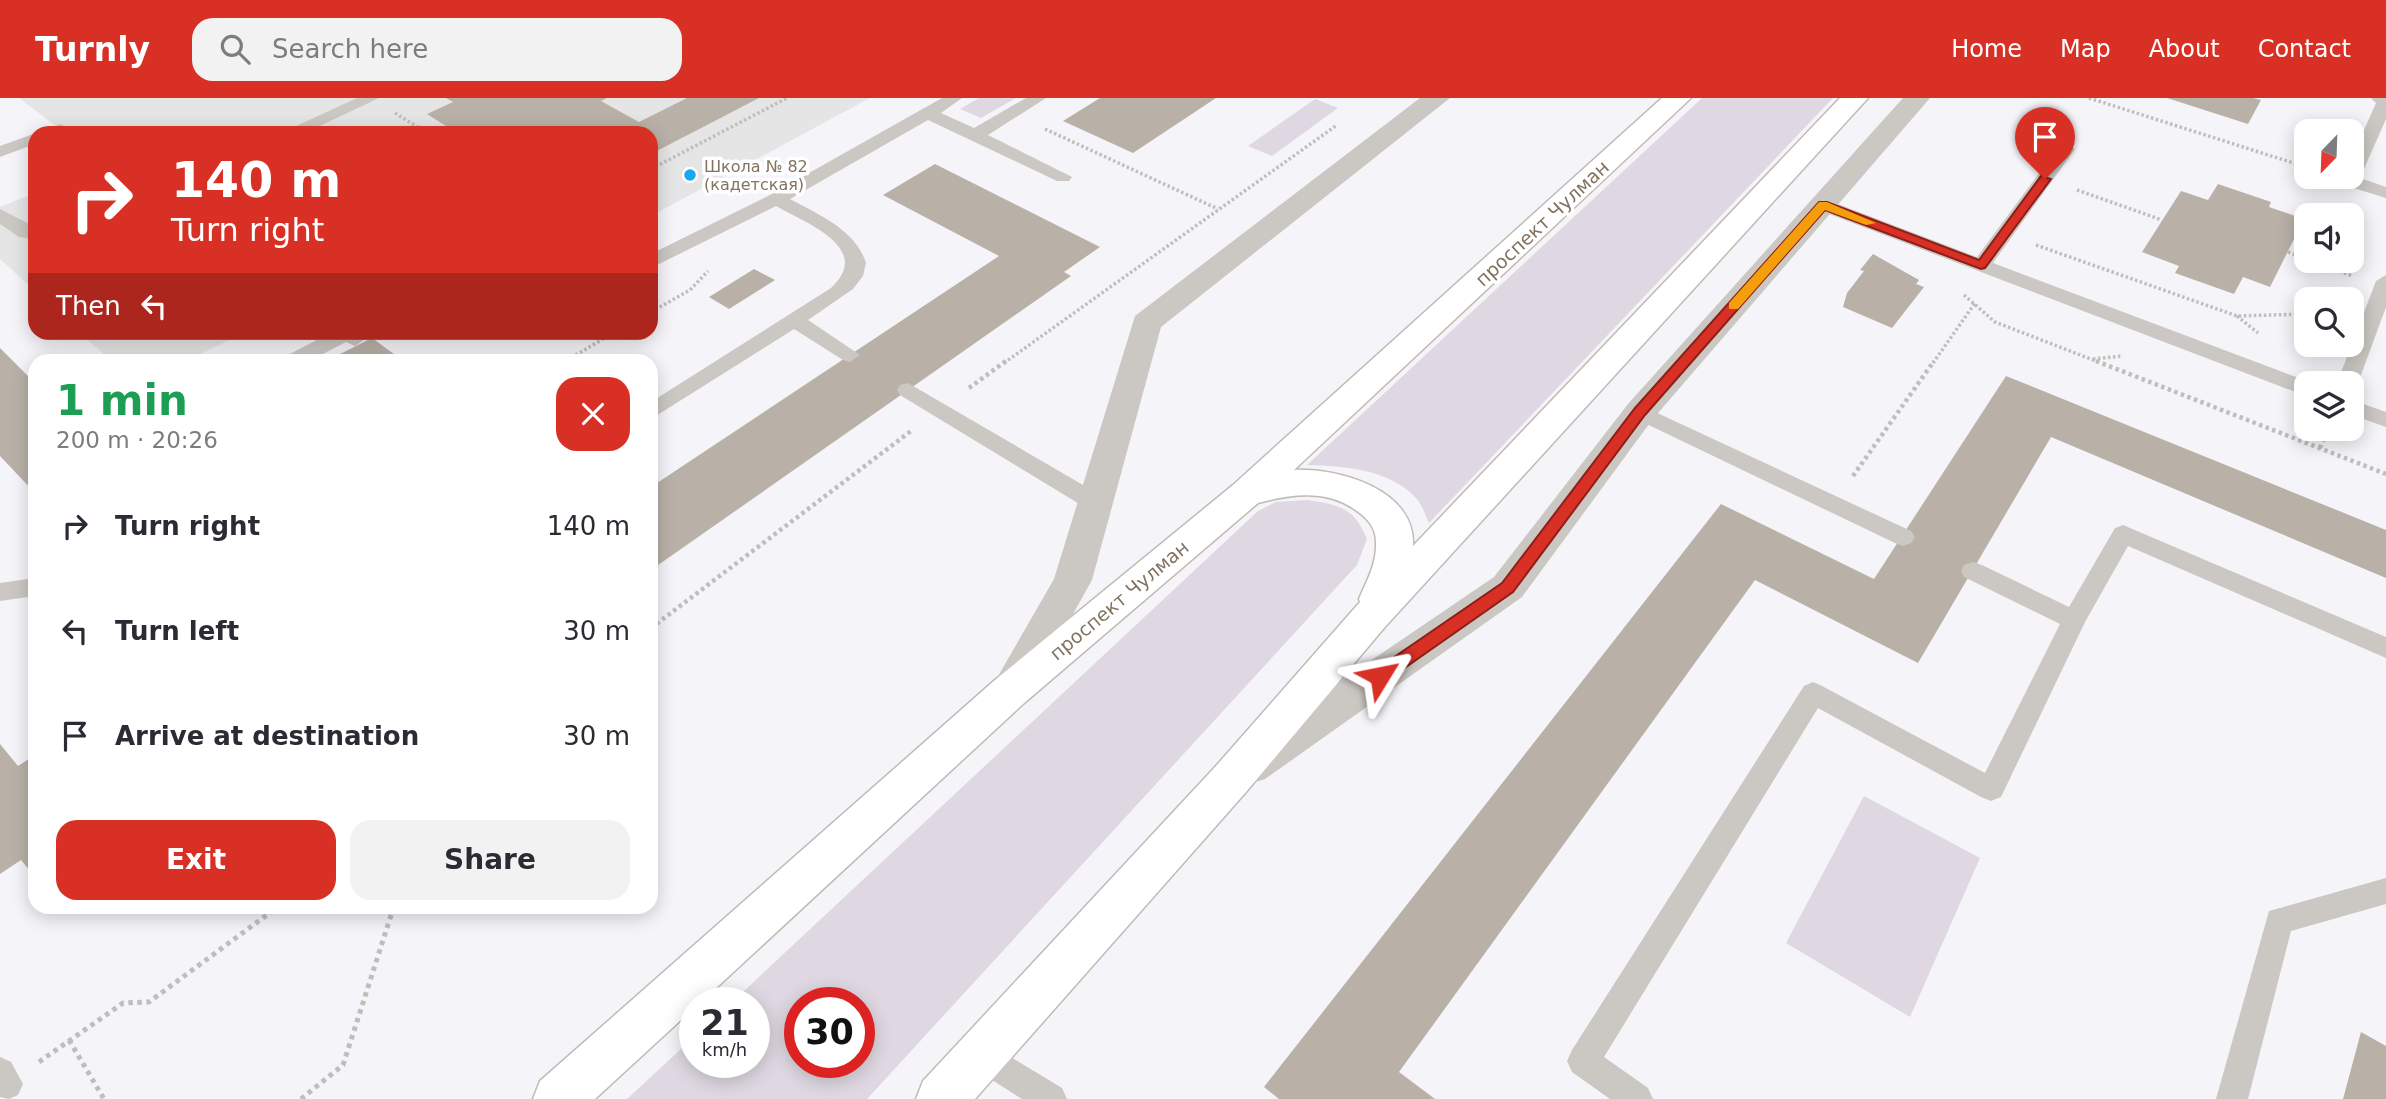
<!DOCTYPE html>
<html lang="en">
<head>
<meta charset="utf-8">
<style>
	:root { --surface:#fff; --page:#f2f2f3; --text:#2b2b33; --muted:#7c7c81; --accent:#d93025 }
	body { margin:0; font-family:"DejaVu Sans",sans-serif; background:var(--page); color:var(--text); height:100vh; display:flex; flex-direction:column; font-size:26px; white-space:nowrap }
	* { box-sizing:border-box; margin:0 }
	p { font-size:23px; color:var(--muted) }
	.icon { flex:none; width:38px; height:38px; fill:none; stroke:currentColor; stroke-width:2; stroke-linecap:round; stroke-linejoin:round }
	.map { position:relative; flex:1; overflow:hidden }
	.panel { position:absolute; left:28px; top:256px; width:630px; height:560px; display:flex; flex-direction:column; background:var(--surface); border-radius:21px; box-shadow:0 4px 18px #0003 }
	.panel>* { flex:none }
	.banner { position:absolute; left:28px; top:28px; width:630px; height:214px; border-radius:21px; box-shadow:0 4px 18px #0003; background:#d93025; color:#fff; overflow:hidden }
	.needle { width:46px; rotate:203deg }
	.controls { position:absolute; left:2294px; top:21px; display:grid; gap:14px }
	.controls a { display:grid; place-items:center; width:70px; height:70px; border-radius:14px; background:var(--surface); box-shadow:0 4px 18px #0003; font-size:35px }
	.speed { position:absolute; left:679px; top:889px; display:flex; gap:14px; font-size:35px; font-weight:700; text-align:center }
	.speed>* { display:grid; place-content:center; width:91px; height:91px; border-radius:50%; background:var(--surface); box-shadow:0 4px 18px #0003; line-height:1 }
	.speed small { font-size:18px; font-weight:400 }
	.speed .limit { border:10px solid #d22; background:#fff; color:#111 }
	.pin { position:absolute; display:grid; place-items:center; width:60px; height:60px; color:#fff; margin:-72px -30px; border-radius:50% 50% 50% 0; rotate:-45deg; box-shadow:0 0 7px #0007 }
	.pin .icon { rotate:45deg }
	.me { position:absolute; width:77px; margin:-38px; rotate:55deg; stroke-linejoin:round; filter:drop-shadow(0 0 5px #0008) }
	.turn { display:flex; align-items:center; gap:24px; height:147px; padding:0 28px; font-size:32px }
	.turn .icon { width:91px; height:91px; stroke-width:2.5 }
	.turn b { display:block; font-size:49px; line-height:60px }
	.then { display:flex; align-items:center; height:66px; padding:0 28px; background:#0003; gap:14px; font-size:26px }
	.round { display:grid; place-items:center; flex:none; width:74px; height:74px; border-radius:21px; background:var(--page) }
	.overview { display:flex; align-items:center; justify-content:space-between; height:119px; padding:0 28px }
	h1 { font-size:42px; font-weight:800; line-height:52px; color:#1e9e55 }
	.button { display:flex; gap:14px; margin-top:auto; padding:14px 28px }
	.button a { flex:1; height:80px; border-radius:21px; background:var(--accent); color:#fff; font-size:28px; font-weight:800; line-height:80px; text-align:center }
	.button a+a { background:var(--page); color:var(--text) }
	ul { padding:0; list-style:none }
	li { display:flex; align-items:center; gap:21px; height:105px; padding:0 28px }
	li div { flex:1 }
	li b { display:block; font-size:26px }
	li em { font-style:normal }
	header { display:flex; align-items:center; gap:42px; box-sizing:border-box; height:98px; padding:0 35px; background:var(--accent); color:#fff }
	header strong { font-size:33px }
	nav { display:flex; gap:38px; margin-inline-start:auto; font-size:24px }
	.search { width:490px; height:63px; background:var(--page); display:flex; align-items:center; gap:18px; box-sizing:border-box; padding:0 24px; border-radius:21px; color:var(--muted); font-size:26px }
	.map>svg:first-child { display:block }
	.built { fill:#e6e5e5 }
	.green { fill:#dfd8e2; fill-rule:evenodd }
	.building { fill:#b9b1a8 }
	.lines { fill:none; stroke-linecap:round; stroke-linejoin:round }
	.secondary-casing { stroke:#c0bbb4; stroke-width:3 }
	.path-far2 { stroke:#c1beba; stroke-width:3.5; stroke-dasharray:2.5 2.5; stroke-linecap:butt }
	.path-far1 { stroke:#c1beba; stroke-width:4.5; stroke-dasharray:3.5 3.5; stroke-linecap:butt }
	.path { stroke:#c1beba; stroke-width:5; stroke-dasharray:4.5 4.5; stroke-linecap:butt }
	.service { fill:#cbc7c2; fill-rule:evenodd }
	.minor { fill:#cbc7c2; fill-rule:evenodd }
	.secondary { fill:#fff; fill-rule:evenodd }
	.route { fill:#d93025; stroke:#8d1f18; stroke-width:2 }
	.slow { fill:#f59e0b }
	.poi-dot { fill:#1aa7f2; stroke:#fff; stroke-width:2.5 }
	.labels { text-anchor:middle; stroke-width:7; stroke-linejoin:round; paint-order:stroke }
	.far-poi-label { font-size:16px; fill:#827360; stroke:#fff; text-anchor:start }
	.street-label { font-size:19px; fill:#827360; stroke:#fff }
</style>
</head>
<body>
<header>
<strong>Turnly</strong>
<div class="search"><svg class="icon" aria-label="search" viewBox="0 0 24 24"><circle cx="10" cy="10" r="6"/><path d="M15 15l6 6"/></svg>Search here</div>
<nav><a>Home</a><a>Map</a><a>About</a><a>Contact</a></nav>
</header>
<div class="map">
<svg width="2386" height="1001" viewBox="0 0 2386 1001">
	<rect width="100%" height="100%" fill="#f5f4f8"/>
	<g class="built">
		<path d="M19,0H870L651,118V35H65Z"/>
		<path d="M35,95V193L0,161V109Z"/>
		<path d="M80,235H244L188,262H110Z"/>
	</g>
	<g class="green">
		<path d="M979,0H1016L981,20L960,11Z"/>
		<path d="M1702,0H1833L1429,425C1425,417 1422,406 1416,400C1389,371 1344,368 1307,367Z"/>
		<path d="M1315,1L1338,10L1272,58L1248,48Z"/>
		<path d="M1307,402C1339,407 1354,409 1367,441L1357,467L867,1001H627L695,938V964H754V905H731L1258,413L1276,404ZM800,905H859V964H800Z"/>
		<path d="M1864,698L1980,760L1910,919L1786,845Z"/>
	</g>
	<g class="building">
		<path d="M446,0H607L601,3L639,24L687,0H759L651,56V35H457L427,16L453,4Z"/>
		<path d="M1100,0H1216L1133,55L1063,23Z"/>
		<path d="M2167,0H2253L2261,2L2248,26Z"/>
		<path d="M935,66L1100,149L1064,174L1071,178L651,472V389L999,158L883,97Z"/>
		<path d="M2218,86L2271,104L2269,109L2304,121L2270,189L2243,179L2234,196L2175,175L2179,168L2142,154L2181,93L2208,102Z"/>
		<path d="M1873,156L1919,182L1916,186L1924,189L1892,230L1843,209L1847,195L1864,173L1860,172Z"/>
		<path d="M754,171L775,182L729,211L709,199Z"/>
		<path d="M372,240L402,262H328Z"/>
		<path d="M0,250L35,285V395L0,358Z"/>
		<path d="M2006,278L2386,432V480L2051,339L1918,565L1755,482L1399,974L1435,1001H1279L1264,989L1721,406L1874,481Z"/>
		<path d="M0,646L18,668L35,657V779L21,762L0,776Z"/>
		<path d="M2361,934L2386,948V1001H2343Z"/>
	</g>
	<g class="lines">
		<g class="secondary-casing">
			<path id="secondary" d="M1662,0H1691L1294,372C1338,370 1416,391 1413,448L1840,0H1868L1384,530L1246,694L975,1001H916L923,983L1216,668L1360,504L1359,501C1367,482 1377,465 1376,444C1376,430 1368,421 1357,413C1327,391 1292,396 1258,405L1023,606L700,905H695V909L595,1001H533L540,983L995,582L1233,387Z"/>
		</g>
		<g class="path-far2">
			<path d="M2089,0L2306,69"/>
			<path d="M395,15L427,35"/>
			<path d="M1045,31L1218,111"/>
			<path d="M651,71L787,0"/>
			<path d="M2077,92L2162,122"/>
			<path d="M2036,147L2237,218L2306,216"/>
			<path d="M2288,154L2306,161"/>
			<path d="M2311,163L2353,178"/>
			<path d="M1964,197L1995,224L2101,265"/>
			<path d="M651,214L690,192L708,173"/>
			<path d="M2237,218L2258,235"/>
			<path d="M2093,261L2123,258"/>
			<path d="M567,262L615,234"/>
			<path d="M1004,265L1337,27"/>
			<path d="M1933,265L1975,205"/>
		</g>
		<g class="path-far1">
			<path d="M2096,263L2386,376"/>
			<path d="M969,290L1006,263"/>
			<path d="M2320,350L2328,331"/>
			<path d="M1853,378L1934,263"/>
			<path d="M651,530L911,333"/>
		</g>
		<g class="path">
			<path d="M69,942L104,1001"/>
			<path d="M39,964L123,905L149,904L279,808"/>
			<path d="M301,1001L343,967L394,808"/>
		</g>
		<g class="service">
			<path d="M357,0H379L305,35H281Z"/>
			<path d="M942,0H962L941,15L974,30L1026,0H1046L988,37L1072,79L1069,83H1057L928,22L790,101C819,117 855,131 866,165L863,178L853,191L808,222L860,257L850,264L843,262L794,231L651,321V304L831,190C874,150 806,125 776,108L651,170V156L770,97Z"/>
			<path d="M2371,0H2386V21L2360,80L2386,89V100L2344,87L2341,83L2343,79H2352V59L2376,5Z"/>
			<path d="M60,26L69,31L66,35H40Z"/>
			<path d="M36,35L35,46L0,59V48Z"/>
			<path d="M2066,46L2075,51L1993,165L2312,285H2306V298L1816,111L1814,107L1816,103H1830L1977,159L2060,47Z"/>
			<path d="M0,111L35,129V141L19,139L0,126Z"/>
			<path d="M2386,177V209L2358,285L2352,291V285H2337L2376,183Z"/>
			<path d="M332,234H360L365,241L355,248L346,244L311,262H285L288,257Z"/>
			<path d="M908,285L1102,398L1106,404L1102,410H1086L900,297L897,292L900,287Z"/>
			<path d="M2352,302L2386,314V329L2352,317Z"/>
			<path d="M1640,307L1911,433L1915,439L1911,445L1903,448L1895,445L1632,319L1629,314L1632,309Z"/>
			<path d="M2123,427L2386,539V560L2128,448L2085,524L2001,699L1991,703L1981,699L1818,610L1604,959L1648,990L1653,1001H1610L1572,974L1567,963L1572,952L1804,588L1813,584L1822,588L1985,675L2060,526L1964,479L1961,473L1964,467L1973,464L1982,467L2069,509L2115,430Z"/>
			<path d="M35,480V498L0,503V485Z"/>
			<path d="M2386,780V806L2291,833L2248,1001H2216L2269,813Z"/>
			<path d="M981,941L1062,990L1067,1001H1022L970,968L965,957L970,946Z"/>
			<path d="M0,959L11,964L23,986L18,997L9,1001L0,999Z"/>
		</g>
		<g class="minor">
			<path d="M1420,0H1450L1161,229L1092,482L1023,606L1009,611L995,606L989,594L1054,481L1135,218Z"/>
			<path d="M1903,0H1930L1652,322L1522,499L1265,681L1250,686L1235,681L1229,668L1235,655L1494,479L1628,306Z"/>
		</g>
		<use href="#secondary" class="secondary"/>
	</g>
	<path class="route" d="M2041,78L2051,81L1985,170L1981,171L1825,112L1645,317L1513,494L1386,583H1374V573L1502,485L1635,310L1819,104H1827L1979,162Z"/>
	<path class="slow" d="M1819,104H1827L1876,125L1866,127L1825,112L1738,211H1729V205Z"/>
	<circle class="poi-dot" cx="690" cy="77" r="7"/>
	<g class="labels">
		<g class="far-poi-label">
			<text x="704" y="74">Школа № 82<tspan x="704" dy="18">(кадетская)</tspan></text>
		</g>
		<g class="street-label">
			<text transform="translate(1542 125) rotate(-43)" y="7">проспект Чулман</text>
			<text transform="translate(1119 502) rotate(-40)" y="7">проспект Чулман</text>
		</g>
	</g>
</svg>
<div class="controls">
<a><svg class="needle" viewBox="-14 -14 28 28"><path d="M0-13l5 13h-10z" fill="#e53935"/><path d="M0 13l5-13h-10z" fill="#7c7c81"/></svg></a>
<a><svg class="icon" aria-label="sound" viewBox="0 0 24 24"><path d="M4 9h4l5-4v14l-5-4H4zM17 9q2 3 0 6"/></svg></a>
<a><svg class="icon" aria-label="search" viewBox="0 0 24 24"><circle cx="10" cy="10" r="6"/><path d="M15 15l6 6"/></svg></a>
<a><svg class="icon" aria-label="layers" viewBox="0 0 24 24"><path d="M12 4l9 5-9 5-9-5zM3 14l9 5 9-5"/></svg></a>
</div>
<div class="speed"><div>21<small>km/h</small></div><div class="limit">30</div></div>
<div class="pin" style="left:2045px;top:81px;background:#d93025"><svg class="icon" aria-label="arrive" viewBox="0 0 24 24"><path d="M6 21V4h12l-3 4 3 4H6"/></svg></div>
<svg class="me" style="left:1380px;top:578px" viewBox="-20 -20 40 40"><path d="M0-17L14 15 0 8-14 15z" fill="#d93025" stroke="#fff" stroke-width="4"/></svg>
<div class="banner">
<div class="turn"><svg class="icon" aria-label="right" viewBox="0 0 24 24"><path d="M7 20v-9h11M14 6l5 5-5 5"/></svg><div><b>140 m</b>Turn right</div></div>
<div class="then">Then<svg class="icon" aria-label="left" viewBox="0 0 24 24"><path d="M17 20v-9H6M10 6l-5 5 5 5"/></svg></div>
</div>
<section class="panel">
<div class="overview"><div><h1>1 min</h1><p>200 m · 20:26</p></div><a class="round" style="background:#d93025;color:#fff"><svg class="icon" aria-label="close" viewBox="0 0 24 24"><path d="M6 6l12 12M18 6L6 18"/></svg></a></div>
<ul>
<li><svg class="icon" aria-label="right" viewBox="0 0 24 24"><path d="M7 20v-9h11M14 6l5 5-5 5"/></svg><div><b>Turn right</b></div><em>140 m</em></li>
<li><svg class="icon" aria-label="left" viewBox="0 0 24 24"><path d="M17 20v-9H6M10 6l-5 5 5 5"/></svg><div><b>Turn left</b></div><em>30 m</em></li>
<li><svg class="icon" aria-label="arrive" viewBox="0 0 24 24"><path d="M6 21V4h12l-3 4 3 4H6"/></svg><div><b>Arrive at destination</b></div><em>30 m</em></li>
</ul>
<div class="button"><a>Exit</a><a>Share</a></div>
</section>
</div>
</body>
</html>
